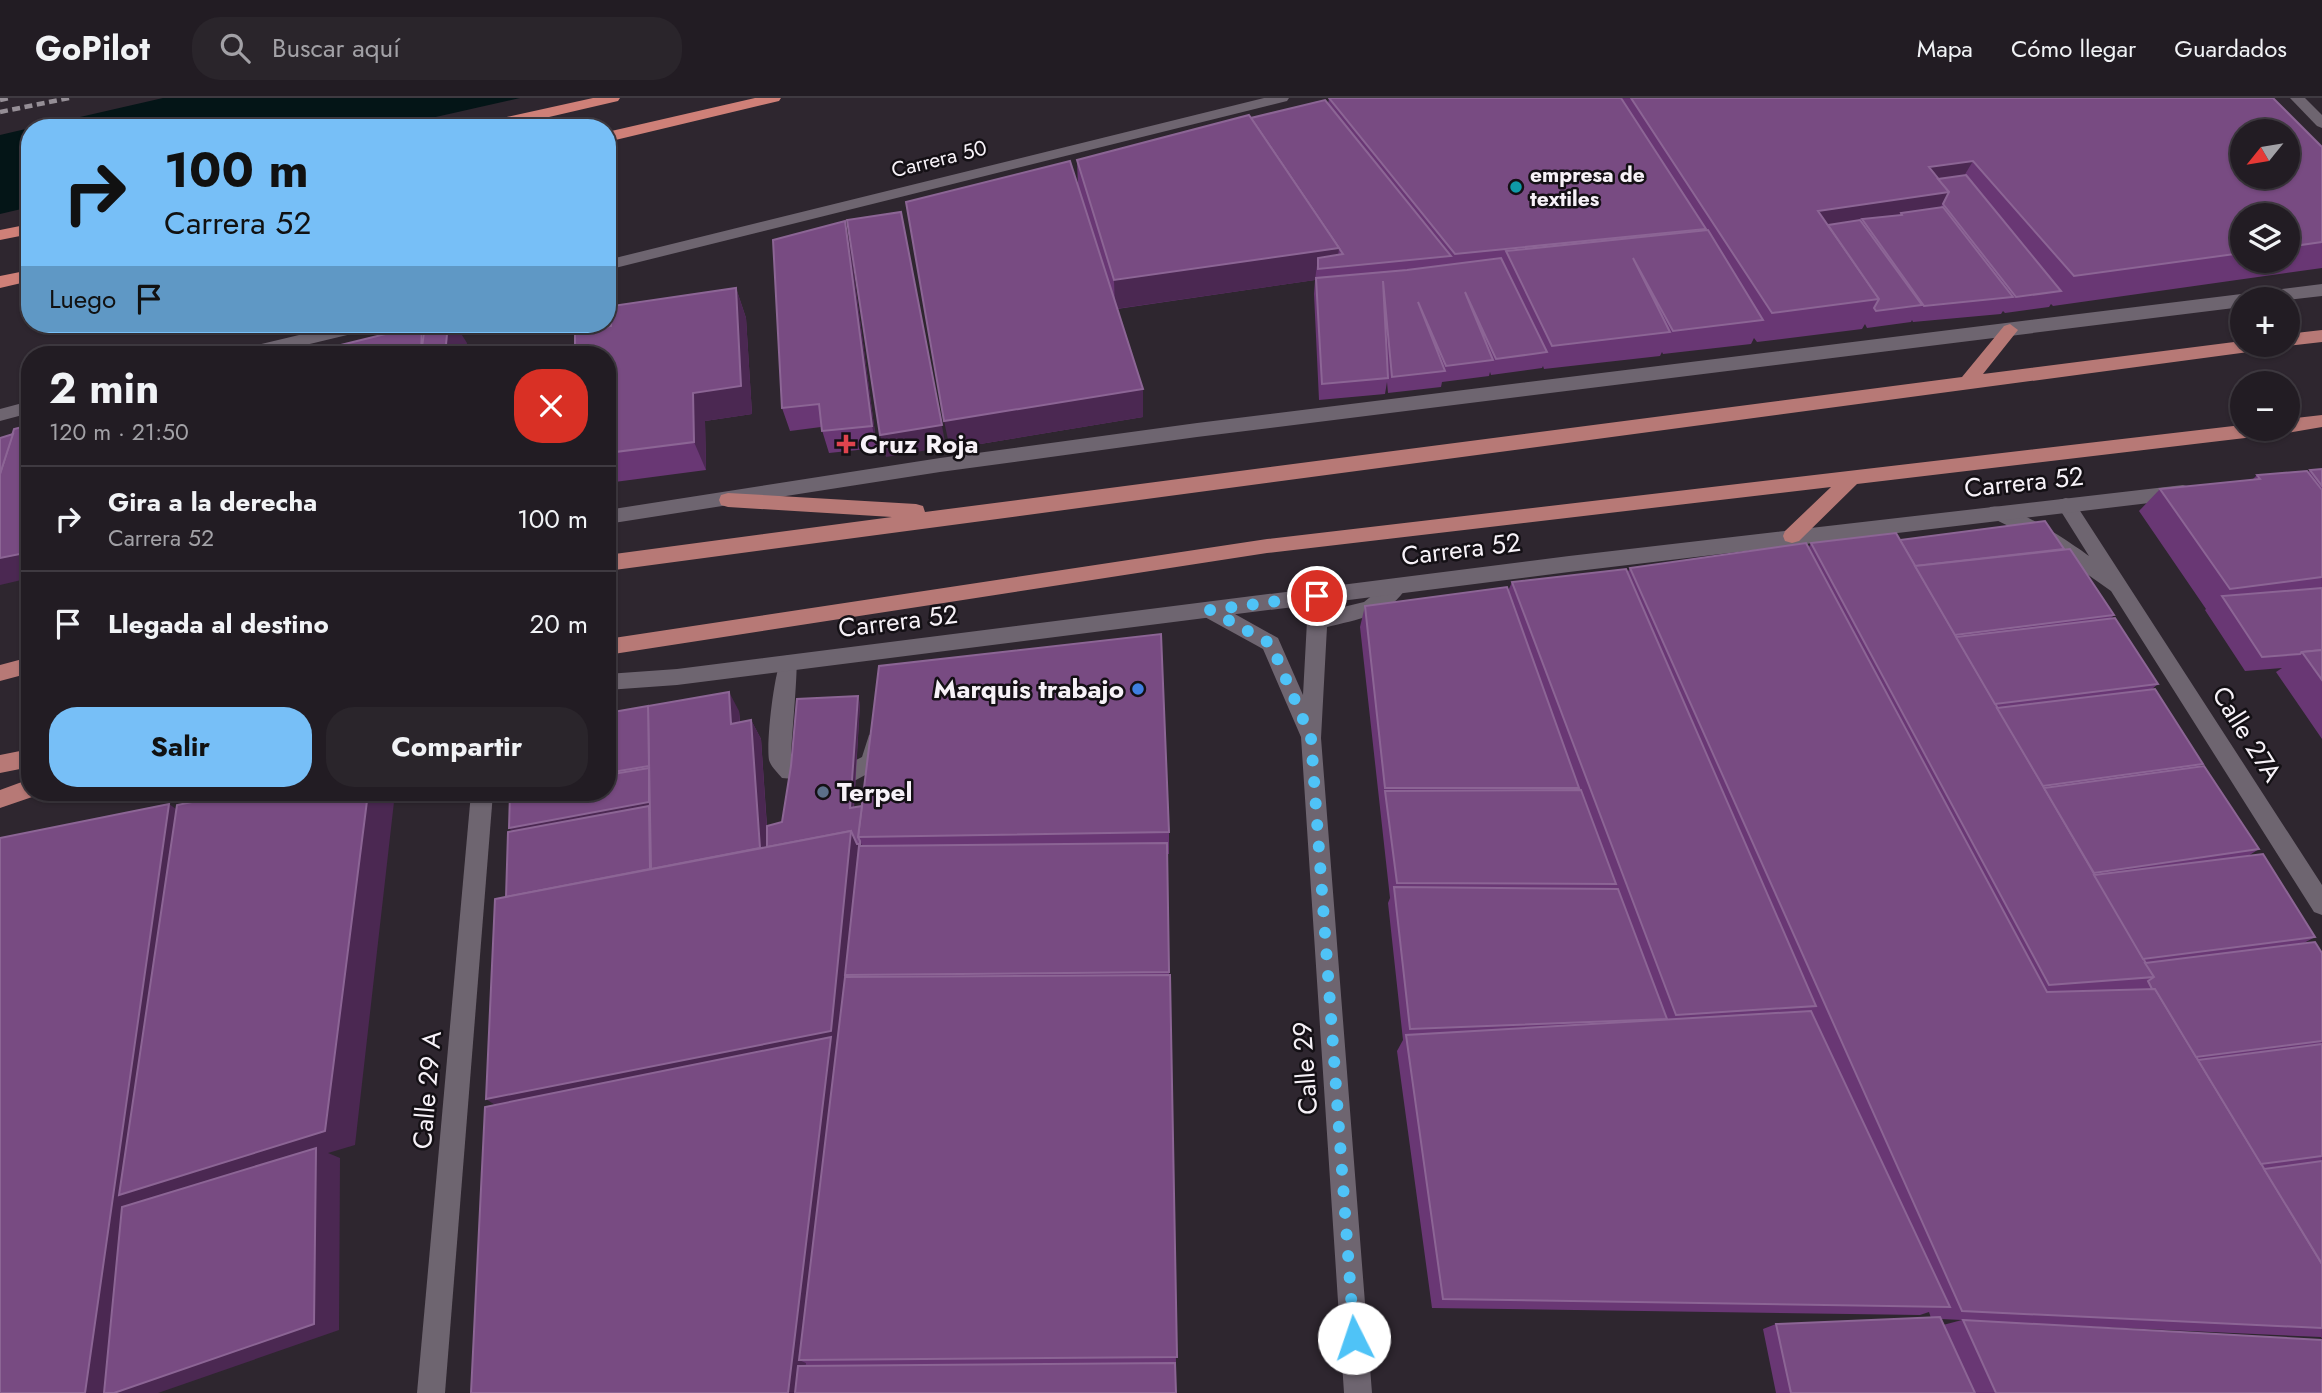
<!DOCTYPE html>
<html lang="es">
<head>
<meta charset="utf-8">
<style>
	:root { --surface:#221c23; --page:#2a252b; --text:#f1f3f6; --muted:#a2a1a6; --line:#3f3a41; --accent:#77bff7 }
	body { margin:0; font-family:Jost,sans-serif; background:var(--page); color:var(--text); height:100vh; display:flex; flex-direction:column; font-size:26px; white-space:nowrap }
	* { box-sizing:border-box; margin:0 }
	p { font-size:23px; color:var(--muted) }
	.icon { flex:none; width:38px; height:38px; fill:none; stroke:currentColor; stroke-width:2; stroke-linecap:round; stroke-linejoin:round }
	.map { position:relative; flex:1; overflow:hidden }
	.side { position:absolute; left:21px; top:248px; width:595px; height:455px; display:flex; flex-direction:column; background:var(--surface); border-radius:28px; box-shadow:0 2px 5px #0004,0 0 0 2px var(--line) }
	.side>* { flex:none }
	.guide { position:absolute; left:21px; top:21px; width:595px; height:214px; border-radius:28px; box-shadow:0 2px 5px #0004,0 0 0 2px var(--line); background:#77bff7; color:#111; overflow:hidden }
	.needle { width:46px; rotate:240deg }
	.tools { position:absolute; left:2230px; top:21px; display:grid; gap:14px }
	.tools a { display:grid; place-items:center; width:70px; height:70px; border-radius:50%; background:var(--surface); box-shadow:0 2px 5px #0004,0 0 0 2px var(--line); font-size:35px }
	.pin { position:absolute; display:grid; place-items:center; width:60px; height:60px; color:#fff; margin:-30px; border:4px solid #fff; border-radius:50%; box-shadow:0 2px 7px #0007 }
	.me { position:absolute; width:77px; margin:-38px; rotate:356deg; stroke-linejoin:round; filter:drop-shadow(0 0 5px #0008) }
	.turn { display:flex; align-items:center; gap:24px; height:147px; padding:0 28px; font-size:32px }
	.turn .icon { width:91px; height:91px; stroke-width:2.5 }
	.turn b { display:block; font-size:49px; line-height:60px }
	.then { display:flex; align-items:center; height:66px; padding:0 28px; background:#0003; gap:14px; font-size:26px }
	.round { display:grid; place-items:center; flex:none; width:74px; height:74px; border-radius:28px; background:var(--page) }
	.head { display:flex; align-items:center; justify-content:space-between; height:119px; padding:0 28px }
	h1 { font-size:42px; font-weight:700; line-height:52px }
	.primary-button { display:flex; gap:14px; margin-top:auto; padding:14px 28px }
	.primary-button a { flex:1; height:80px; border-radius:28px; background:var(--accent); color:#111; font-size:28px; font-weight:700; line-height:80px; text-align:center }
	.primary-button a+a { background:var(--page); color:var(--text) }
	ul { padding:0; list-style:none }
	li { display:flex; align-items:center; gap:21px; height:105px; padding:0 28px; border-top:2px solid var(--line) }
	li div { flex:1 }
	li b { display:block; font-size:26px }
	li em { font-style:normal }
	header { display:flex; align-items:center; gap:42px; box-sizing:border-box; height:98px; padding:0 35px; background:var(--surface); border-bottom:2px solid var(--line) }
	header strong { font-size:33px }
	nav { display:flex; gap:38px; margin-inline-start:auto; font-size:24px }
	.search { width:490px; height:63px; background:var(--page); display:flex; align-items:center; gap:18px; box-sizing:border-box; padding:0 24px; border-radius:28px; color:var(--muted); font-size:26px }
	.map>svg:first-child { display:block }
	.water { fill:#041517 }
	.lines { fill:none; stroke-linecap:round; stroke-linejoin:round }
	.service { fill:#6e6570; fill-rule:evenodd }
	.minor { fill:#6e6570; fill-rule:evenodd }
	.tertiary { fill:#6e6570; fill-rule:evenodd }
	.primary { fill:#b77976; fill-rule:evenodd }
	.trunk { fill:#cf8078; fill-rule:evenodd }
	.rail { stroke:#958e96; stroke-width:4.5; stroke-dasharray:8 4.5; stroke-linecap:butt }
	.wall { fill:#693774; fill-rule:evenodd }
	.shaded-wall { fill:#4b2852 }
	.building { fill:#784b82; stroke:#8c6595; stroke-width:2; fill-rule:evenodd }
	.route { stroke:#4fc3f7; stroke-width:12; stroke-dasharray:0 21.6 }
	.culture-dot { fill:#0f9aa8; stroke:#141015; stroke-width:2.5 }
	.health-dot { fill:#e0444e; stroke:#141015; stroke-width:2.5 }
	.shop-dot { fill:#3f7fe0; stroke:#141015; stroke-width:2.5 }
	.service-dot { fill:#5c6f8a; stroke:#141015; stroke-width:2.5 }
	.labels { text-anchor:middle; stroke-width:5; stroke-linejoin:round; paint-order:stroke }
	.far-street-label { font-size:21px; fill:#f7f2f8; stroke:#141015 }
	.far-poi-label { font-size:21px; font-weight:bold; fill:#f7f2f8; stroke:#141015; text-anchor:start }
	.poi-label { font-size:26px; font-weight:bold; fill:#f7f2f8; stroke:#141015; text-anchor:start }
	.street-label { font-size:26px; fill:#f7f2f8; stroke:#141015 }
</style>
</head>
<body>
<header>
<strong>GoPilot</strong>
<div class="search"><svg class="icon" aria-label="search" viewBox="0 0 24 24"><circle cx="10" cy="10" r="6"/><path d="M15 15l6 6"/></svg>Buscar aquí</div>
<nav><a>Mapa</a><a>Cómo llegar</a><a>Guardados</a></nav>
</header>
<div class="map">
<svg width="2322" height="1295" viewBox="0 0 2322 1295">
	<rect width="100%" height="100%" fill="#2e262f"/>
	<g class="water">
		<path d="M163,0H520L387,30H32Z"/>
		<path d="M30,30V109L0,116V37Z"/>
	</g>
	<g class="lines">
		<g class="service">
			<path d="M789,557L796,559C799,565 791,645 791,659L795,664L825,667L828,674L825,681L817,683L782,680C778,675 771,669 769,662C766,644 774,575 782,559Z"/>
			<path d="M876,634L883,637L886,643L878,670L856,682L848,680L845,673L848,666L862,659L869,637Z"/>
		</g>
		<g class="minor">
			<path d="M2066,400L2073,402L2322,787V817L2314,814L2111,493L2043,445L1990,419L1988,414L1990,409C2010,403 2071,445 2089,458L2057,407L2059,402Z"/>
			<path d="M1397,480L1404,483L1407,488C1392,517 1355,522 1327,529L1321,640L1372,1295H1344L1301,639L1263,551L1203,518L1200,512L1203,506L1210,504L1217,506L1278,540L1303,597L1307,523L1310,517L1364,504L1390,483Z"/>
			<path d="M471,695H493L445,1295H417Z"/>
		</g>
		<g class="tertiary">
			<path d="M1264,0H1289L1287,3L607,172V162Z"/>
			<path d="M2290,0H2305L2322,17V30L2317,28Z"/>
			<path d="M2322,186V198L2287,202L2242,201V209L1197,339L940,374L607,426V412L940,360L1197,325Z"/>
			<path d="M345,226H376L368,232L264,257H231L240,251Z"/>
			<path d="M30,303V315L0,323V311Z"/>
			<path d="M2183,387L2190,389L2192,394L2190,399L2183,401L1569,474L677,587L607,592V576L677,571L1569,458Z"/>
		</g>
		<g class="primary">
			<path d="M2010,226L2018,232L1983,276L2242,243V247H2265L2256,253L607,473V457L892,419L728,409L721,407L719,402L721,397L728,395L916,406L923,408L925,414L1962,279L2004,228Z"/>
			<path d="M2322,232V244L2287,248L2283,247H2287V236Z"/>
			<path d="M2322,317V329L2287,335L2280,331H2287V321Z"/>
			<path d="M2242,327V331H2271L2268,336L2262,338L1857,386L1799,443L1792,445L1785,443L1783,438L1785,433L1831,389L1267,455L607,557V541L1267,441Z"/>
			<path d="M30,559V575L0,583V567Z"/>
			<path d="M30,651V669L0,675V657Z"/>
			<path d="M30,681V695L38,697L0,710V692Z"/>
		</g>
		<g class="trunk">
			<path d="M593,0H620L618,3L501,30H473L480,25Z"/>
			<path d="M755,0H781L779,3L607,44V34Z"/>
			<path d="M30,126V136L0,142V132Z"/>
			<path d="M30,172V183L0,190V178Z"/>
		</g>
		<g class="rail">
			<path d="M0,2L9,0"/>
			<path d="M0,14L69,0"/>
		</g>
	</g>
	<g class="wall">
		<path d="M1329,0H2273L2322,49V170L2053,208L2051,206L2049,209L2005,215L2003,213L2001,216L1913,224L1912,222L1911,224L1867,230L1865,226L1862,231L1757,244L1754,240L1751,246L1663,256L1662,254L1660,258L1544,271L1543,268L1542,270L1491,277L1490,274L1489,278L1442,284L1441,289L1388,295L1387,284L1385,296L1319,302L1314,196L1315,182L1117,211L1143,291V319L950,351L1078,90L1077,62L1251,20L1328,6ZM2242,117H2287V163H2242Z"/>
		<path d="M850,147L877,350L829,355L821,329L790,333L782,310Z"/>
		<path d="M736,190L746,220L752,316L705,323L706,372L607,385V257L611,228Z"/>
		<path d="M2322,371V641L2276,574L2282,570L2245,573L2205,512L2206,511L2139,413L2160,391L2252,382L2257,377L2308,374L2310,372Z"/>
		<path d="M1900,442L2064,451L2114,517L2111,520L2158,586L2152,591L2203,666L2198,669L2259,751L2248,758L2315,839L2304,845L2322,855V1241L2321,1239L2033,1226L2322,1295H1776L1763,1231L1776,1226L1931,1220L1929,1214L1920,1217L1432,1210L1397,953L1403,942L1388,805L1390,800L1360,529L1365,508L1508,493L1512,484L1627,475L1630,470L1809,449L1811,445ZM1941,1221L1962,1222L1943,1227Z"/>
		<path d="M860,605L854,710L1169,734V756H1167L1176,1265L471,1295L496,1007L506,799L513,734L510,704L502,695H607V615L739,613L740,624L751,622L761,641L767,728L782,724Z"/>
	</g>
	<g class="shaded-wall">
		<path d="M1973,63L1955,93L1935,96L1929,69Z"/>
		<path d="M1949,94L1932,124L1902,117L1901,115L1892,130L1862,121L1855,135L1825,140L1818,113Z"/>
		<path d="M901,114L946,349L886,359L880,337Z"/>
		<path d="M845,123L850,147L877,350L872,328Z"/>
		<path d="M1339,150L1337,169L1318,160L1315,182L1115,211L1114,182Z"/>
		<path d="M736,190L746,220L752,316L705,323L706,372L694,344L693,295Z"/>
		<path d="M448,226H455L467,245L466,257H445Z"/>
		<path d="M1143,291V319L950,351L944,323Z"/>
		<path d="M0,397L30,454V480L0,487Z"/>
		<path d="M729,594L739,613L741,645L731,626Z"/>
		<path d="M858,598L860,605L853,716L850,710Z"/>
		<path d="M751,622L761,641L769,762L851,733L860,743L863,749L845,877L849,884L799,1262L806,1265L803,1295H788L509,1016L486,1001L520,742L509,730L649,704Z"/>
		<path d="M368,695H395L355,1047L328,1055L340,1060L339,1232L158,1295H85L169,706L200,728Z"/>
	</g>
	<g class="building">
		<path d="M1329,0H1621L1706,131L1455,156Z"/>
		<path d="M1631,0H2273L2322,49V144L2287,149V117H2242V155L2074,178L1973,63L1929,69L1949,94L1818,113L1879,201L1772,215ZM2242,33H2287V79H2242Z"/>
		<path d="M1325,2L1451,158L1318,171V160L1343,156L1251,20Z"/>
		<path d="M1249,17L1339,150L1114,182L1077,62Z"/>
		<path d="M1070,63L1143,291L944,323L906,104Z"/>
		<path d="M1966,77L2061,193L2016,199L1943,106L1949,94L1938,81Z"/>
		<path d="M1943,109L2013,199L1924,208L1862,121L1902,117L1901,115Z"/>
		<path d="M901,114L942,327L880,337L847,122Z"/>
		<path d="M1860,122L1922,207L1876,213L1874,210L1879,201L1828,127Z"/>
		<path d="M845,123L872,328L822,333L819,306L782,310L773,142Z"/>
		<path d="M1708,132L1763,222L1673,233L1633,160L1670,234L1552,248L1506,153Z"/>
		<path d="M1501,160L1547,254L1496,261L1465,194L1493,262L1446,268L1418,204L1445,273L1392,279L1383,183L1388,280L1322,286L1316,180L1407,172Z"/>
		<path d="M736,190L741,288L693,295L694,344L607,355V257H575V234L611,228L612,208Z"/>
		<path d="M425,226H448L445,257H421Z"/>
		<path d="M422,227L421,257H300Z"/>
		<path d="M30,327V454L0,460V376L14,331Z"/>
		<path d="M13,336L0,376V340Z"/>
		<path d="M2322,371V388L2310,372Z"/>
		<path d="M2307,373L2322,392V479L2230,491L2160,391L2260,381L2257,377Z"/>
		<path d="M2045,423L2064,451L1915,468L1900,442Z"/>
		<path d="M1896,435L2154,879L2049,887L1811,445Z"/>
		<path d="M1806,445L2047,894L2155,891L2322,1166V1230L1962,1213L1630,470Z"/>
		<path d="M2070,451L2114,517L1955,537L1915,468Z"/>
		<path d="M1626,471L1816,908L1676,917L1512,484Z"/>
		<path d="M1507,489L1579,690H1385L1365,508Z"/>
		<path d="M2322,490V552L2302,554L2300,556L2262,559L2222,498Z"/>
		<path d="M2115,520L2158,586L1995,606L1956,539Z"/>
		<path d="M1161,536L1169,734L858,739L879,568Z"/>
		<path d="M2322,552V582L2302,554Z"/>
		<path d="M2155,591L2203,666L2043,688L1997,610Z"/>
		<path d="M729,594L731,626L751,622L760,750L651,771L648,608Z"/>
		<path d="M858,598L850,710L862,708L858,739L860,743V746H857L851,733L767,749V728L782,724L791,668L797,601Z"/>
		<path d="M648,608L649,668L607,675V615Z"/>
		<path d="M2204,668L2259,751L2094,775L2044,690Z"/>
		<path d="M649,670V704L509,730L510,695H607V677Z"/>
		<path d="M1581,692L1616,786L1397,785L1385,693Z"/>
		<path d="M237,695H368L325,1033L119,1097L177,707Z"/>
		<path d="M169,706L85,1295H0V740Z"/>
		<path d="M649,708L650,771L506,799L508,734Z"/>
		<path d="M851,733L831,933L486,1001L495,801Z"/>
		<path d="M1167,745L1169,874L845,877L859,748Z"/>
		<path d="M2263,756L2315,839L2143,861L2094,777Z"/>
		<path d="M1394,789L1618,791L1667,921L1410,931Z"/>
		<path d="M2315,844L2322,855V943L2196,959L2155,891H2152L2148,883L2154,879L2145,865Z"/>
		<path d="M1170,877L1177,1259L799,1262L845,879Z"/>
		<path d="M1811,913L1950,1209L1443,1201L1406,937Z"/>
		<path d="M831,939L788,1295H471L485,1009Z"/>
		<path d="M2322,946V1058L2261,1066L2198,962Z"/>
		<path d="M316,1050L314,1226L114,1295H104L122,1109Z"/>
		<path d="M2322,1063V1166L2264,1071Z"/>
		<path d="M1940,1219L1975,1295H1791L1776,1226Z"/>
		<path d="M1963,1222L2322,1242V1295H1996Z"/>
		<path d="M1175,1265L1176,1295H795L798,1268Z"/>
	</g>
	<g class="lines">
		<path class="route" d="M1317,498L1210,512L1271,546L1311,640L1354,1240"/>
	</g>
	<circle class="culture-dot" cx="1516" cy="89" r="7"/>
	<path class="health-dot" d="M842.5 335.5h7v7h7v7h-7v7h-7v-7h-7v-7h7z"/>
	<circle class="shop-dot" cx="1138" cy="591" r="7"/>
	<circle class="service-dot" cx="823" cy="694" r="7"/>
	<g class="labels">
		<g class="far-street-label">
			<text transform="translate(939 61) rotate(-14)" y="7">Carrera 50</text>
		</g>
		<g class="far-poi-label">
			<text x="1530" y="84">empresa de<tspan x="1530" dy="24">textiles</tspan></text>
		</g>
		<g class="poi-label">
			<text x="860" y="355">Cruz Roja</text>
			<text x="1124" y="600" text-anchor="end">Marquis trabajo</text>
			<text x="837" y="703">Terpel</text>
		</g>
		<g class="street-label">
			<text transform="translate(2024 384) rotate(-6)" y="9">Carrera 52</text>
			<text transform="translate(1461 451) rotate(-7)" y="9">Carrera 52</text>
			<text transform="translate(898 523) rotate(-7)" y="9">Carrera 52</text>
			<text transform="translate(2247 636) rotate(58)" y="9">Calle 27A</text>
			<text transform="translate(1305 970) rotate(-94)" y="9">Calle 29</text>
			<text transform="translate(427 992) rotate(-85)" y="9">Calle 29 A</text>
		</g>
	</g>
</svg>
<div class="tools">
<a><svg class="needle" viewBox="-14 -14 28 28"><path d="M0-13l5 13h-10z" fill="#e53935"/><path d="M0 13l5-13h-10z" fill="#a2a1a6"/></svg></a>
<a><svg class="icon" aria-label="layers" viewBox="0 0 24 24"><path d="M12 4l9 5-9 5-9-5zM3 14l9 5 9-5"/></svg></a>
<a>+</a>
<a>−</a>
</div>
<div class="pin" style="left:1317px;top:498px;background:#d93025"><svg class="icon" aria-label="arrive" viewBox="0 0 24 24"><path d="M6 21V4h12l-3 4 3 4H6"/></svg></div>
<svg class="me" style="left:1354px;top:1240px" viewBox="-20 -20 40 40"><circle r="19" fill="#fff"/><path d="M0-13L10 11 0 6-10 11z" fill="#4fc3f7"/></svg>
<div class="guide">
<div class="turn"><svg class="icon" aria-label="right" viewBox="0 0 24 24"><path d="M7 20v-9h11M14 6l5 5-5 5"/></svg><div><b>100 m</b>Carrera 52</div></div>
<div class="then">Luego<svg class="icon" aria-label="arrive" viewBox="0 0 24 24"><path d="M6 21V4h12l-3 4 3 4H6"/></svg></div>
</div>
<section class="side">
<div class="head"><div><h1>2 min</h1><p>120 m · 21:50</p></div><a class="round" style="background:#d93025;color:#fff"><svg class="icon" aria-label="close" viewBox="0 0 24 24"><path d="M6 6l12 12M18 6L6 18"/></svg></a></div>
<ul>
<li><svg class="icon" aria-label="right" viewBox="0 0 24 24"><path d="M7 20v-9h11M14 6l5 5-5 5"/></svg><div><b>Gira a la derecha</b><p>Carrera 52</p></div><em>100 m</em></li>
<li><svg class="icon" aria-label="arrive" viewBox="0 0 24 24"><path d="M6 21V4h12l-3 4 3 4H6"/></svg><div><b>Llegada al destino</b></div><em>20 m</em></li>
</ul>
<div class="primary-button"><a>Salir</a><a>Compartir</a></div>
</section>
</div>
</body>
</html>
